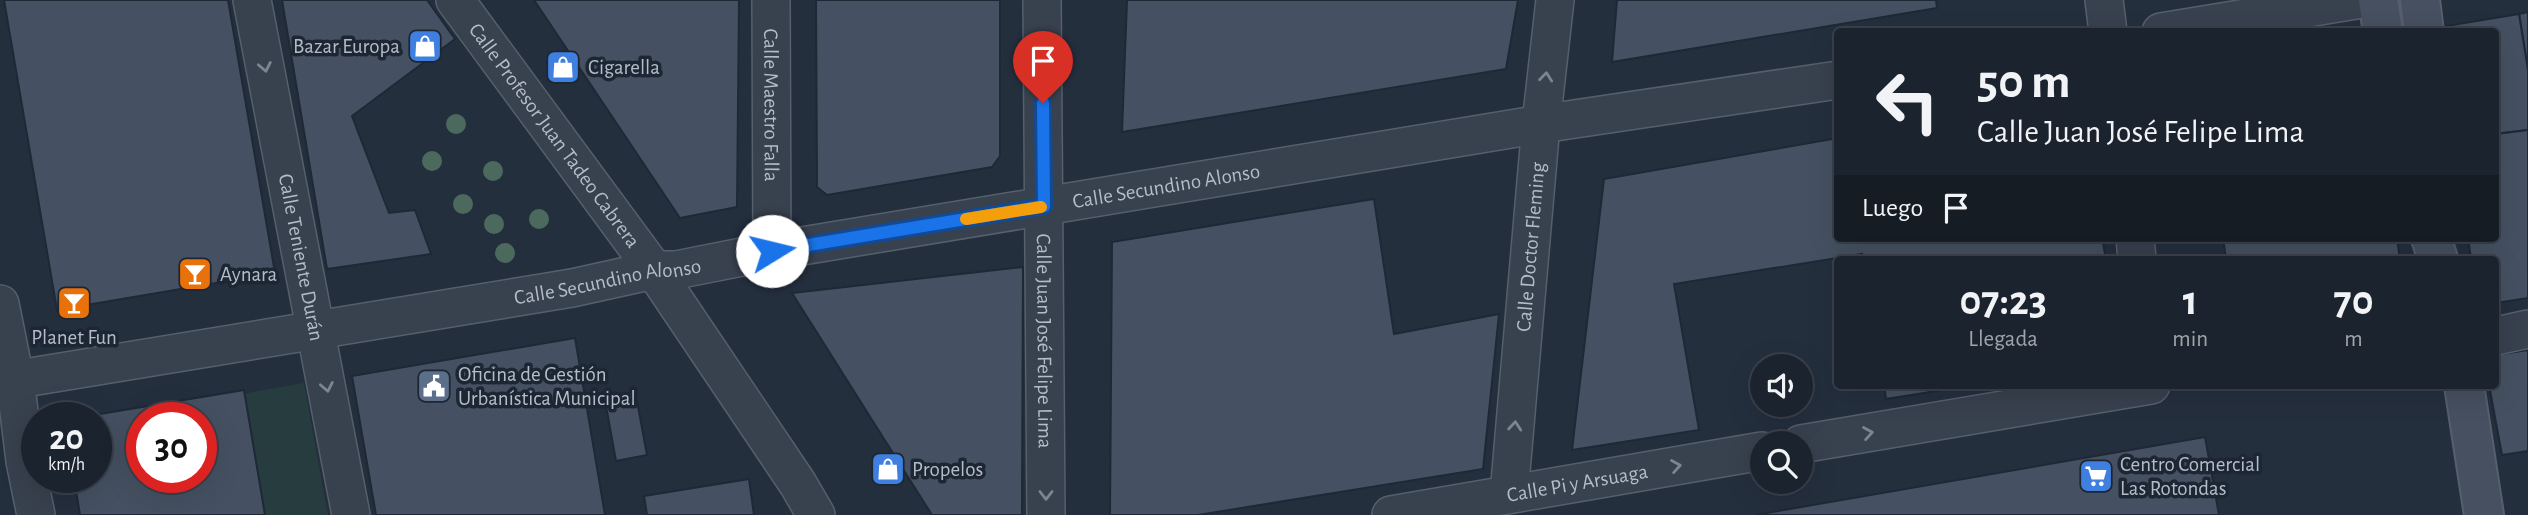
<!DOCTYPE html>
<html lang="es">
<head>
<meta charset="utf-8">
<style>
	:root { --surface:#1b232e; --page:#282f3a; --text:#f1f3f6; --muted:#a0a4aa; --line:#39404a }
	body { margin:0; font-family:"Alegreya Sans",sans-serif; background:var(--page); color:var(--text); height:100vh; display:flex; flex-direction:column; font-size:26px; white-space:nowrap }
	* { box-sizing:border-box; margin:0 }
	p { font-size:23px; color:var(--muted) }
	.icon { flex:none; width:38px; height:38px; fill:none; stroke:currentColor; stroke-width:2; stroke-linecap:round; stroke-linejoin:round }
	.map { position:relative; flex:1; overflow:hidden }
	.sheet { position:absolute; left:1834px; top:256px; width:665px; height:133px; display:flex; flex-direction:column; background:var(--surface); border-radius:7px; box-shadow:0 7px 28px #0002,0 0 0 2px var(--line) }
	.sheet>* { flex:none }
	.banner { position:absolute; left:1834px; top:28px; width:665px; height:214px; border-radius:7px; box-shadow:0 7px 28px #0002,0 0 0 2px var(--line); background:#1b232e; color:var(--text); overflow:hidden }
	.fabs { position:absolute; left:1750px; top:354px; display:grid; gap:14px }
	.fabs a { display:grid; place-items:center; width:63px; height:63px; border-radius:50%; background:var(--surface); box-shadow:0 7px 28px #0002,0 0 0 2px var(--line); font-size:35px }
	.speed { position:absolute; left:21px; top:402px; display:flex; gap:14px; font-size:35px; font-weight:700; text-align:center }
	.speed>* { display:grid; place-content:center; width:91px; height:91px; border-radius:50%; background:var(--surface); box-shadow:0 7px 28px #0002,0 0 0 2px var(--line); line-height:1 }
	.speed small { font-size:18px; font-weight:400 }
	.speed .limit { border:10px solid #d22; background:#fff; color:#111 }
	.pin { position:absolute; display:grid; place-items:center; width:60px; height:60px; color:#fff; margin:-72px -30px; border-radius:50% 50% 50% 0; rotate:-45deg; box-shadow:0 0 7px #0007 }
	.pin .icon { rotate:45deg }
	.me { position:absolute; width:77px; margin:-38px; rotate:81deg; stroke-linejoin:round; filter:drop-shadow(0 0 5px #0008) }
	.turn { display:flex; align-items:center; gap:24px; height:147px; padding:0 28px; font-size:32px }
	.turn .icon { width:91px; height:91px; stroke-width:2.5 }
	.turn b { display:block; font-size:49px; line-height:60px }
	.then { display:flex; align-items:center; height:66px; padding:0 28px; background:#0003; gap:14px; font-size:26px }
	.eta { display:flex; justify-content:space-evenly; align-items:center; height:119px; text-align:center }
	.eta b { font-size:42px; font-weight:600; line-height:49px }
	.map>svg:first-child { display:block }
	.green { fill:#263c3f }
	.building { fill:#455162; stroke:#1f2835; stroke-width:2; fill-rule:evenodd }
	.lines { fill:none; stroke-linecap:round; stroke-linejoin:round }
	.street-casing { stroke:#565f6c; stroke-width:40 }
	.secondary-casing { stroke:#565f6c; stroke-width:42 }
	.street { stroke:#38414e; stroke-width:37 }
	.secondary { stroke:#465061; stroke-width:38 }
	.tree { fill:#4b6a5d }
	.oneway { stroke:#7c8592 }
	.route-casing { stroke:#114b97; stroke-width:18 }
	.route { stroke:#1a73e8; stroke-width:12 }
	.slow { stroke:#f59e0b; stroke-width:12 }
	.labels { text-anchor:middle; stroke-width:7; stroke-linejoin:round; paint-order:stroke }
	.poi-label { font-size:21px; fill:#b4bcc9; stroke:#1d2633; text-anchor:start }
	.street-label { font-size:21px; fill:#b4bcc9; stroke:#1d2633 }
</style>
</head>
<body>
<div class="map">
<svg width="2528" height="515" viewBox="0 0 2528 515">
	<rect width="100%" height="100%" fill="#242f3e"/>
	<path class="green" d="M304,383L328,515H265L242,394Z"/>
	<g class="building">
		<path d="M4,0H228L275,273L57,310Z"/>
		<path d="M282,0H427L455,39L352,116L389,213L415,210L431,254L327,269Z"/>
		<path d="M534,0H739L737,207L680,218Z"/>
		<path d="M816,0H1000V156L992,167L827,195L817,187Z"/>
		<path d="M1127,0H1518L1506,69L1122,132Z"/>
		<path d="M1617,0H1936L1937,8L1612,62Z"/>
		<path d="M2528,12V70L2519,14Z"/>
		<path d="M2519,14L2528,70V130L2496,134V32H2435L2434,28Z"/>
		<path d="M2528,130V298L2496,303V259H2471L2468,238H2496V134Z"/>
		<path d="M1838,138V238H2102L2106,259H1863L1862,254L1674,284L1699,430L1572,450L1604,179Z"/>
		<path d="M1374,199L1394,334L1499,314L1483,469L1198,515H1110L1112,242Z"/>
		<path d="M2223,238H2397L2400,259H2226Z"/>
		<path d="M1023,267L1022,515H932L792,293Z"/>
		<path d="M575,338L605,515H376L352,376Z"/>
		<path d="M2528,350V451L2502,455L2489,385H2496V355Z"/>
		<path d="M1884,385H1974L1886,399Z"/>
		<path d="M244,390L265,515H80L74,478H96V418H76ZM142,418H201V478H142Z"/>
		<path d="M637,401L647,455L616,461L606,406Z"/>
		<path d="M2205,437L2219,515H1755Z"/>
		<path d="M749,479L754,515H647L644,496Z"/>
	</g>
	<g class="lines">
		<g class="street-casing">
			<g id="street">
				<path id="s1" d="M252,0L351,515"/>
				<path id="s2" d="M455,0L654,270L798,484L816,515"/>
				<path id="s3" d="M771,0L772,251"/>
				<path id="s4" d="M1042,0L1046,515"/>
				<path d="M2104,0L2108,32"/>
				<path d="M2161,32L2356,0"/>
				<path d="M2135,238L2137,259"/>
				<path d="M0,304L15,379L25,461L36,515"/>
				<path d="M2496,336L2528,329"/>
				<path id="s5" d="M0,382L572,288L654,270H676L772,251L1541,124L1838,80"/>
				<path d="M1801,444L2151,385"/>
				<path id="s6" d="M1509,494L1541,124L1555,0"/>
				<path id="s7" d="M1391,515L1762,451"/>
			</g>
		</g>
		<g class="secondary-casing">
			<g id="secondary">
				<path d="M2378,0L2383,32"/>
				<path d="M2420,0L2424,32"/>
				<path d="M2431,238L2438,259"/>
				<path d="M2464,385L2484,515"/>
			</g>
		</g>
		<use href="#street" class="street"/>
		<use href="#secondary" class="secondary"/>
	</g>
	<g class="tree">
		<circle cx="456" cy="124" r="10"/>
		<circle cx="432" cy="161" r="10"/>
		<circle cx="493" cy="171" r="10"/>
		<circle cx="463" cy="204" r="10"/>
		<circle cx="539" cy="219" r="10"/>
		<circle cx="494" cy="224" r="10"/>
		<circle cx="505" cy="253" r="10"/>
	</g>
	<defs><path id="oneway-chevron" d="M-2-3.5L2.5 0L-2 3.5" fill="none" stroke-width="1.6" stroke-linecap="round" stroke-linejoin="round" transform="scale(1.75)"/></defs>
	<g class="oneway">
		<use href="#oneway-chevron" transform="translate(265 67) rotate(79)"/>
		<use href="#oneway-chevron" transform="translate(1546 77) rotate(-84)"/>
		<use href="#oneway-chevron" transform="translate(327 387) rotate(79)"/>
		<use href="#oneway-chevron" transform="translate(1515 426) rotate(-85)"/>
		<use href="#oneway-chevron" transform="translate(1868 433) rotate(-10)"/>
		<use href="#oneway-chevron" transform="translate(1676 466) rotate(-10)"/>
		<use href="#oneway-chevron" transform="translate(1046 495) rotate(90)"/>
	</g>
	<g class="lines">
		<g class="route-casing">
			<path id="route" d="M772,251L1044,206L1043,103"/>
		</g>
		<use href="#route" class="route"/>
		<path class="slow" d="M966,219L1041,207"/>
	</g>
	<defs>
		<g id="shop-square" transform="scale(1.75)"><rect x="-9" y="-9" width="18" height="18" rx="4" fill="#3f7fe0" stroke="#1d2633"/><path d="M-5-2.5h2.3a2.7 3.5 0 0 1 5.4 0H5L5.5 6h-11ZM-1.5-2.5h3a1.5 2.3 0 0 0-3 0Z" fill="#fff"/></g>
		<g id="bar-square" transform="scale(1.75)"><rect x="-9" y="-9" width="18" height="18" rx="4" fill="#e8710a" stroke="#1d2633"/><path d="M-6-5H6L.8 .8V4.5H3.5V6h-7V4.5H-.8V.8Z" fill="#fff"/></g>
		<g id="civic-square" transform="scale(1.75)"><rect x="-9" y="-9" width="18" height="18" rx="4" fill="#5c6f8a" stroke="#1d2633"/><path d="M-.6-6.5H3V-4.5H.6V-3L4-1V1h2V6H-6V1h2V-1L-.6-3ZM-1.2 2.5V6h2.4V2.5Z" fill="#fff"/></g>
		<g id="supermarket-square" transform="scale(1.75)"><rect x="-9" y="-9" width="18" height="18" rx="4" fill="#3f7fe0" stroke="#1d2633"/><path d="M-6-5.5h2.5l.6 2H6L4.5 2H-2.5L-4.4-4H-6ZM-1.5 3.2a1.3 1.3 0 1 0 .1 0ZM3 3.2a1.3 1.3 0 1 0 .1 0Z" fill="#fff"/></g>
	</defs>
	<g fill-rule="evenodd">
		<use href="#shop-square" x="425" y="46"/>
		<use href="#shop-square" x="563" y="67"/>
		<use href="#bar-square" x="195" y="274"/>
		<use href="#bar-square" x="74" y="303"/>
		<use href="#civic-square" x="434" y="386"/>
		<use href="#shop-square" x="888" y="469"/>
		<use href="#supermarket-square" x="2096" y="476"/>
	</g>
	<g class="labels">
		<g class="poi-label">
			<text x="400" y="53" text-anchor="end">Bazar Europa</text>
			<text x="588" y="74">Cigarella</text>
			<text x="220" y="281">Aynara</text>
			<text x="74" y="344" text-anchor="middle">Planet Fun</text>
			<text x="458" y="381">Oficina de Gestión<tspan x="458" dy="24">Urbanística Municipal</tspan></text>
			<text x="2120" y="471">Centro Comercial<tspan x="2120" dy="24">Las Rotondas</tspan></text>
			<text x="912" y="476">Propelos</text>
		</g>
		<g class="street-label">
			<text dy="7" stroke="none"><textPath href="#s3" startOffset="105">Calle Maestro Falla</textPath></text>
			<text dy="7" stroke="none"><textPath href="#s2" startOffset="168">Calle Profesor Juan Tadeo Cabrera</textPath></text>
			<text dy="7" stroke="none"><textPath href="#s5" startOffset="1183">Calle Secundino Alonso</textPath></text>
			<text dy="7" stroke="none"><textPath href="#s6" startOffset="248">Calle Doctor Fleming</textPath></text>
			<text dy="7" stroke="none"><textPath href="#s1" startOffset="262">Calle Teniente Durán</textPath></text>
			<text dy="7" stroke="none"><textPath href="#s5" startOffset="616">Calle Secundino Alonso</textPath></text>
			<text dy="7" stroke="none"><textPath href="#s4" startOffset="341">Calle Juan José Felipe Lima</textPath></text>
			<text dy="7" stroke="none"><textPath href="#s7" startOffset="189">Calle Pi y Arsuaga</textPath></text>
		</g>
	</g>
</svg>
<div class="fabs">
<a><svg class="icon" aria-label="sound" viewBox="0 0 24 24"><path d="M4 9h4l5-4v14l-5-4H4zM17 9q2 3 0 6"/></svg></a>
<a><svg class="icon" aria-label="search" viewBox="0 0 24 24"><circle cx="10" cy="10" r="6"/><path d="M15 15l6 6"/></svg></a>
</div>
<div class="speed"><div>20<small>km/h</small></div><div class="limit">30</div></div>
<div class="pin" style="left:1043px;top:103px;background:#d93025"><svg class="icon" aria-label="arrive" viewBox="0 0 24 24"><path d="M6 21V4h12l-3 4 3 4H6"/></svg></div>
<svg class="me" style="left:772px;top:251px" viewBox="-20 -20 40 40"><circle r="19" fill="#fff"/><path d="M0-13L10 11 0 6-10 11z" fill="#1a73e8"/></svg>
<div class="banner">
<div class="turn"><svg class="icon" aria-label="left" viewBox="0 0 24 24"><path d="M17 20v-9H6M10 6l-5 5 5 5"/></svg><div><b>50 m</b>Calle Juan José Felipe Lima</div></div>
<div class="then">Luego<svg class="icon" aria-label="arrive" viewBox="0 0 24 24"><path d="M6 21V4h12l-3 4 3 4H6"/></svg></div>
</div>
<section class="sheet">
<div class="eta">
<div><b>07:23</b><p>Llegada</p></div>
<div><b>1</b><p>min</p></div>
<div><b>70</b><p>m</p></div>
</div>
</section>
</div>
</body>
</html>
